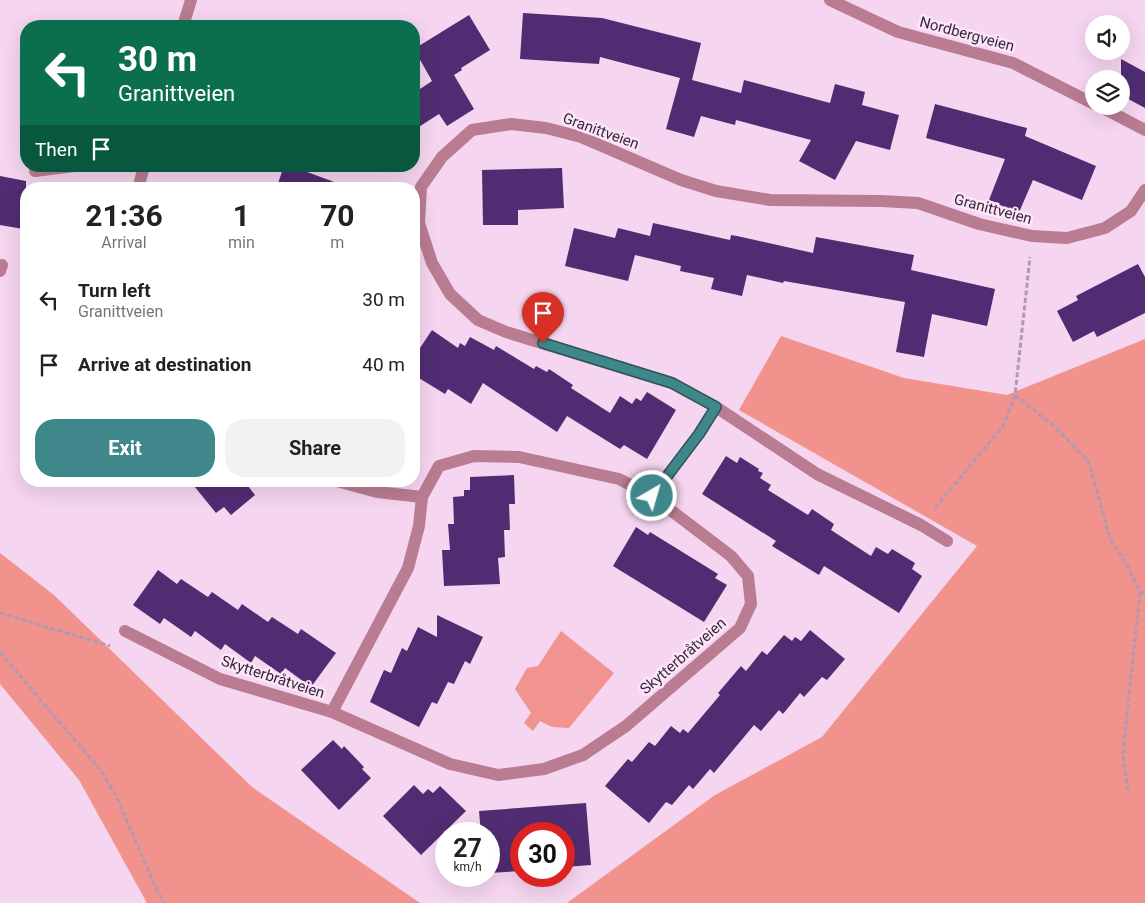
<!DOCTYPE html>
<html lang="en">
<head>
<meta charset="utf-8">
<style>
	:root { --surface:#fff; --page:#f2f2f2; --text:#222; --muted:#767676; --accent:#3f878a }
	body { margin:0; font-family:Roboto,sans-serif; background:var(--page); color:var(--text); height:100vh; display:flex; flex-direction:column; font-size:19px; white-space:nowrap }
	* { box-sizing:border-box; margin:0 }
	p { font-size:16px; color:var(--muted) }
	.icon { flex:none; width:28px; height:28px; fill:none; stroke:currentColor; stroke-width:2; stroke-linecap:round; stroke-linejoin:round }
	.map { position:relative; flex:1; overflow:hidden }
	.panel { position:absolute; left:20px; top:182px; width:400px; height:305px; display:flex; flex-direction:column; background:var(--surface); border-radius:20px; box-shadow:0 5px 20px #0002 }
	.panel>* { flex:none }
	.top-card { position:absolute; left:20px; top:20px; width:400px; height:152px; border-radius:20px; box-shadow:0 5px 20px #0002; background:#0b6e4f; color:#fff; overflow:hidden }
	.buttons { position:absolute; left:1085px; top:15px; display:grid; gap:10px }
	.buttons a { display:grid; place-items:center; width:45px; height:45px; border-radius:50%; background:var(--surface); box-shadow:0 5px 20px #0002; font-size:25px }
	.speed { position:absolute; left:435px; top:822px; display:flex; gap:10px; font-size:25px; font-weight:700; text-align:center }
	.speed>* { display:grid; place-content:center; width:65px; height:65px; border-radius:50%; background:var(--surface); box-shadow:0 5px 20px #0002; line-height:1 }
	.speed small { font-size:12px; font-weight:400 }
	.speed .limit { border:8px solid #d22; background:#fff; color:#111 }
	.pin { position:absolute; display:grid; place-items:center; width:42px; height:42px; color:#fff; margin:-51px -21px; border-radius:50% 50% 50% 0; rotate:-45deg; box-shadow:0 0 5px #0007 }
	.pin .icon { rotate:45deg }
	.me { position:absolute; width:55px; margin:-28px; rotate:38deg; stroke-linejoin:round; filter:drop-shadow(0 0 4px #0008) }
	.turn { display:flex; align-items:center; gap:18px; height:105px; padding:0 15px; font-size:22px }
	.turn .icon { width:65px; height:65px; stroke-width:2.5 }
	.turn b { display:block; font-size:35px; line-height:42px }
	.then { display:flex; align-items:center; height:48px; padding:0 15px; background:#0003; gap:10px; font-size:19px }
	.eta { display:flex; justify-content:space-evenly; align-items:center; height:85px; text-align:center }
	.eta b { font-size:30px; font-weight:700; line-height:35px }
	.button { display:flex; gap:10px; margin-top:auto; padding:10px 15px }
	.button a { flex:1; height:58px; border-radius:20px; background:var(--accent); color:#fff; font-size:20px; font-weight:700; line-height:58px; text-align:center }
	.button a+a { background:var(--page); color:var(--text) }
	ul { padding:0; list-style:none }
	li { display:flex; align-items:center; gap:15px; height:65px; padding:0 15px }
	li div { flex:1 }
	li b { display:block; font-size:19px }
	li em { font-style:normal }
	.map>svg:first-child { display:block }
	.green { fill:#f19490 }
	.forest { fill:#f2928d }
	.building { fill:#502d72 }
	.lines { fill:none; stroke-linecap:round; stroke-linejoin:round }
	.path { stroke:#b299af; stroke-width:3; stroke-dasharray:5 2.5; stroke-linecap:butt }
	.minor { stroke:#b97c91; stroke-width:12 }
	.route-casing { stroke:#29585a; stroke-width:12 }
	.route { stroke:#3f878a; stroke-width:9 }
	.labels { text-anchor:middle; stroke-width:5; stroke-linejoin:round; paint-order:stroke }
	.street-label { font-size:15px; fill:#352934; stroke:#fee5fb }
</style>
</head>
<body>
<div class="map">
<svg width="1145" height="903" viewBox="0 0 1145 903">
	<rect width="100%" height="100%" fill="#f5d5f0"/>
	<path class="green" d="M561,631L614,673L569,728L552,727L540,721L533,731L524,723L531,713L515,689L527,668L538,666Z"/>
	<g class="forest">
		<path d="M781,336L904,378L1007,395L1145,339V903H567L715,795L822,737L977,546L739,410Z"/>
		<path d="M0,553L54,595L252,787L420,903H147L79,780L0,684Z"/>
	</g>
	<g class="building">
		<path d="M523,13L602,18L701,43L692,80L741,93L744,80L830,103L835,84L865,92L862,105L899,115L890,150L856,141L835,180L799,161L811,140L736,120L735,125L701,116L694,137L666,129L680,78L600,57L599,64L520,59Z"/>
		<path d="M469,15L490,50L461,68L462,70L454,75L474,109L447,126L439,114L414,130V93L432,81L414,49Z"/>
		<path d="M1121,59L1145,72V108L1121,95Z"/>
		<path d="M935,104L1027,128L1025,136L1096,166L1082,200L1033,180L1017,217L987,205L1005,159L926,138Z"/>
		<path d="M284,166H291L345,186V189H276Z"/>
		<path d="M562,168L564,208L518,210V225H483L482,170Z"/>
		<path d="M0,176L26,181V224H24L23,229L0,225Z"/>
		<path d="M653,223L730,240L731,235L737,236L813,253L816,237L914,255L911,270L995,289L987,326L932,314L924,357L896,352L905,302L784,281L783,283L747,275L742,296L711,289L714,278L680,271L681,266L635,255L628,281L565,266L574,228L615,238L618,228L650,236Z"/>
		<path d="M1138,264L1145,277V313L1097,337L1094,331L1073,342L1057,311L1078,300L1076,296Z"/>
		<path d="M432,330L458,348L460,343L465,346L470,337L494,350L496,346L534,369L536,366L547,372L549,369L573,385L571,388L610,413L620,396L632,404L636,398L641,401L647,392L676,410L647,459L624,445L620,449L567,416L557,432L483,383L471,404L448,389L445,394L414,375V357Z"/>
		<path d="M726,456L737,463L740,457L759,469L758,471L763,473L760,478L771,485L768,490L808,515L812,509L834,524L831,530L871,556L876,547L888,554L892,549L915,563L912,569L922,576L899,613L824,566L819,575L772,546L776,541L702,494Z"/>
		<path d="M514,475L515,504H509L510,530H504L505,557L498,558L500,584L444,586L442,550H450L448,524H454L453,497L464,496V490H470V477Z"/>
		<path d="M190,481H255L248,486L255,495L231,515L224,507L216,513Z"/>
		<path d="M636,527L648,535L650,532L718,574L715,578L727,585L704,622L613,566Z"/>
		<path d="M158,570L177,584L181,579L208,597L212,592L238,610L242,604L268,622L272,617L298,634L301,629L336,653L311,687L285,668L281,674L255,656L251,663L225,644L221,650L195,631L191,637L164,618L160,624L133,605Z"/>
		<path d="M437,615L483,637L470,664L465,661L454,684L448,682L437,704L432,702L419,727L370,702L384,670L391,673L402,648L407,651L418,627L437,637Z"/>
		<path d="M810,630L845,659L827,680L822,677L804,697L800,693L783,714L779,710L761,731L754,725L714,773L710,769L693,789L689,785L672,805L666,802L649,823L605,786L628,759L632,762L649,742L655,746L671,726L680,733L683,729L688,733L720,695L718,693L741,666L746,671L762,651L767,655L784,635L792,641L795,637L801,641Z"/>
		<path d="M333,740L342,749L344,746L364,767L362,769L371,778L339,810L301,770Z"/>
		<path d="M414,785L423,794L428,789L433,793L440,786L466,811L421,855L383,816Z"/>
		<path d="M586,803L591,865L564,867V834H521V871L489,873V834H481L479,811Z"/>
	</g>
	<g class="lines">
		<g class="path">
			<path d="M1015,395L1054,426L1088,461L1099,498L1110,539L1127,565L1140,592L1145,593"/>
			<path d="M935,508L1003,426L1015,395L1030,257"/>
			<path d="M0,613L110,646"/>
			<path d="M0,652L102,772L116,796L156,888L164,903"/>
			<path d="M1128,791L1123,753L1140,592"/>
		</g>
		<g class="minor">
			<path d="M830,0L898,32L1013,63L1094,104"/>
			<path d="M183,26L191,0"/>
			<path d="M1099,106L1145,130"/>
			<path d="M35,171L74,166"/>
			<path d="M138,189L144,166"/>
			<path d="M0,271L2,265"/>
			<path d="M337,481L377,492L422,497"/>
			<path d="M652,496L699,434L716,407"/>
			<path d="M947,541L921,525L817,474L716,407L672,383L506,332L478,320L450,294L432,263L419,223L421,187L442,157L472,130L511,124L546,128L581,137L681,180L716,191L770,200L881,201L918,203L979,224L1032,236L1067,238L1105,228L1131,211L1145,190"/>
			<path d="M125,631L220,679L332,712L450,764L498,775L544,769L583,755L626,726L740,628L751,604L748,576L731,556L652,496L619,479L519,457L474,456L439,466L422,497L419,526L408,568L332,712"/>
		</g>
	</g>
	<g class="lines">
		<g class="route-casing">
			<path id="route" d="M543,343L672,383L716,407L699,434L652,496"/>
		</g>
		<use href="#route" class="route"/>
	</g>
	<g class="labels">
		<g class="street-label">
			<text transform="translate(967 34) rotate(15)" y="5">Nordbergveien</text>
			<text transform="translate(601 131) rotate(20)" y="5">Granittveien</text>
			<text transform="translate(993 209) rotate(15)" y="5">Granittveien</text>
			<text transform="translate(683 656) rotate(-41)" y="5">Skytterbråtveien</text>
			<text transform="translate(273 677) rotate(18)" y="5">Skytterbråtveien</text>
		</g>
	</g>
</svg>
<div class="buttons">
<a><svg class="icon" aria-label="sound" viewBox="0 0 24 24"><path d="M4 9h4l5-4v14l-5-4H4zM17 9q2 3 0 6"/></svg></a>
<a><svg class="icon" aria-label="layers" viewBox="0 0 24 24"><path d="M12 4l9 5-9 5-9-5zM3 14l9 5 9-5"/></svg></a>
</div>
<div class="speed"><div>27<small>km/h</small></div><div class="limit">30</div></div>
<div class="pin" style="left:543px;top:343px;background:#d93025"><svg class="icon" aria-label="arrive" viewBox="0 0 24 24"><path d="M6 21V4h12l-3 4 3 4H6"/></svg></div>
<svg class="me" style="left:652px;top:496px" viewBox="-20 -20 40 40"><circle r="17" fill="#3f878a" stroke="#fff" stroke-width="3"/><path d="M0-11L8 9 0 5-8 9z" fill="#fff"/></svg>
<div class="top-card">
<div class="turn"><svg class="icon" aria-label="left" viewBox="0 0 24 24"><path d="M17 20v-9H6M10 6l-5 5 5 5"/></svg><div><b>30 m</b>Granittveien</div></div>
<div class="then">Then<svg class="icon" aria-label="arrive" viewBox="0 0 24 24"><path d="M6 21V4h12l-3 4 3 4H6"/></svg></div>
</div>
<section class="panel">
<div class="eta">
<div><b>21:36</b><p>Arrival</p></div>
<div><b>1</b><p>min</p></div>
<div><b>70</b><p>m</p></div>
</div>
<ul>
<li><svg class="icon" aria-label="left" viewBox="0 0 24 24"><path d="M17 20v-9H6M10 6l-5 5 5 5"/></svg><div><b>Turn left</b><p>Granittveien</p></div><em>30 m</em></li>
<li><svg class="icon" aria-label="arrive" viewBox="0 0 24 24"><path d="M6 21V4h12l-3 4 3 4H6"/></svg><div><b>Arrive at destination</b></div><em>40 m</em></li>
</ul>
<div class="button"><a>Exit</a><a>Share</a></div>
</section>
</div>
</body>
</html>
